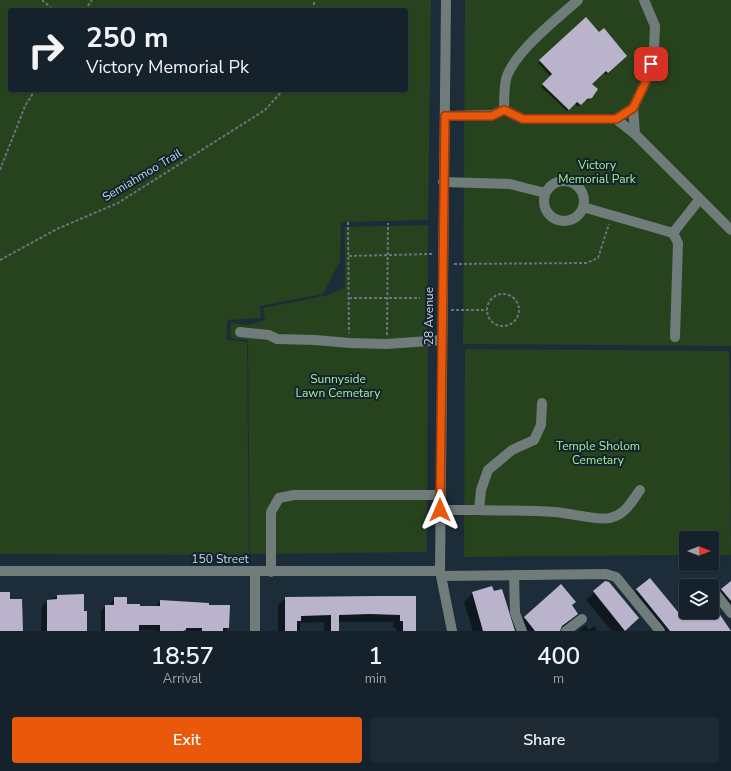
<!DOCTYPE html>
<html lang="en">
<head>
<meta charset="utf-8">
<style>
	:root { --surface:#15222b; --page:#1e2a33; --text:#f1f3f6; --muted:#9da4a9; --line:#343f47; --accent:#ea580c }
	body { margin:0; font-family:"Nunito Sans",sans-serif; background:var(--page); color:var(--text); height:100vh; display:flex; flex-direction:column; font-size:15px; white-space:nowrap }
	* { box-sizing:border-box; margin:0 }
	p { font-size:13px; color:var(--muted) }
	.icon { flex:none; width:22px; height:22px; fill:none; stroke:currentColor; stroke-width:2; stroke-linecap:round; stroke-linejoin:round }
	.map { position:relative; height:631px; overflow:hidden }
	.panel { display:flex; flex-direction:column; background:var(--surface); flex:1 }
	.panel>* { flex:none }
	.banner { position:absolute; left:8px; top:8px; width:400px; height:84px; border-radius:4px; box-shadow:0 1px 3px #0004,0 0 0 1px var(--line); background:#15222b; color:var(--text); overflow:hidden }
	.needle { width:26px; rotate:90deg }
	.buttons { position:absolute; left:679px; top:531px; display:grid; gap:8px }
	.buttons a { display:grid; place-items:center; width:40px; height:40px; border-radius:4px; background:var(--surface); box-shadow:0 1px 3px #0004,0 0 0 1px var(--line); font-size:20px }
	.pin { position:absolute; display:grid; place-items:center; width:34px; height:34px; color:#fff; margin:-17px; border-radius:8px; box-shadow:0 2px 6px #0006 }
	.me { position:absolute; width:44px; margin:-22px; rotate:0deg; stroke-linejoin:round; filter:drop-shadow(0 0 3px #0008) }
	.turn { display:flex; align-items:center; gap:14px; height:84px; padding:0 12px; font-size:18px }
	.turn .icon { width:52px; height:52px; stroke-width:2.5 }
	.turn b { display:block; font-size:28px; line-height:34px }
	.eta { display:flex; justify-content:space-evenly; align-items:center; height:68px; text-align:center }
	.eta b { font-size:24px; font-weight:600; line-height:28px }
	.button { display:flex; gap:8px; margin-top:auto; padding:8px 12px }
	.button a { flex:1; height:46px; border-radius:4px; background:var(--accent); color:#fff; font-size:16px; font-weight:600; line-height:46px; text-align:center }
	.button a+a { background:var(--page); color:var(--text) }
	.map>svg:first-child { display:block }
	.green { fill:#27431e; fill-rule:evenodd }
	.shadow { fill:#0007 }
	.building { fill:#b9b4cb }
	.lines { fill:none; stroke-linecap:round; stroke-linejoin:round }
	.path { stroke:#66757f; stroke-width:2; stroke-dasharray:3 2; stroke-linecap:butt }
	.minor { stroke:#6f7c7a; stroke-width:10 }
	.route-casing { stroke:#983908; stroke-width:10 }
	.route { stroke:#ea580c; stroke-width:7 }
	.labels { text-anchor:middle; stroke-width:4; stroke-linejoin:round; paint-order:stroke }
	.park-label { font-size:12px; fill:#a9ef93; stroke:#12232f }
	.street-label { font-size:12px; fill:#c9d4dc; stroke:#12232f }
</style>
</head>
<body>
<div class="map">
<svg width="731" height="631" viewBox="0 0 731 631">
	<rect width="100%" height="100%" fill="#1c2d39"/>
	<g class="green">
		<path d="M0,0H431L428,220L341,222L340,261L323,294L260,306L261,318L227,320V340L247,342L249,555L0,554ZM10,10H406V90H10Z"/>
		<path d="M465,0H731V346L463,344Z"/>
		<path d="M428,225L427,552L250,554L248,340L231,338V323L248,325L265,320L263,308L329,295L345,287V227Z"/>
		<path d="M465,349L729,351L731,555H712V538H686V555L464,557Z"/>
	</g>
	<g class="shadow">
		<path d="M586,19L599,34L625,55L606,75L603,72L591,84V97L589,100L584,101L578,107L574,103L567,111L541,87L551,77L538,63Z"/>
		<path d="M650,579L683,620L693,612H712V605L731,631H656L629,598Z"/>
		<path d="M606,582L630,625L624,631H612L586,600Z"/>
		<path d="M731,582V618L715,597Z"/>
		<path d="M561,585L577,614L559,631H520L516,626Z"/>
		<path d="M473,593L514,631H473L464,602Z"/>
		<path d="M57,596L83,612L86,631H41L42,605Z"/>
		<path d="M415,597L416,631H396V628H393V622H338V631H324V622L300,623V631H278V605L286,598Z"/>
		<path d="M114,598L126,605L139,607H155L160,601L208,606H229L228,628L225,631H155V630L101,631V611L106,606H109Z"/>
		<path d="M586,625L589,630L594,626L597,631H578Z"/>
	</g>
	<g class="building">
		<path d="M586,17L599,32L604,28L627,56L608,73L606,71L592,84L598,89L592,98L587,99L581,105L577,102L569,110L542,84L552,74L539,60Z"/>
		<path d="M650,578L678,612H712V603L731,631H670L636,589Z"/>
		<path d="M605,581L609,582L639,618L625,631L593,591Z"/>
		<path d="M731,581V601L721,589Z"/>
		<path d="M561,584L576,602L572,605L578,614L562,626L560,631H535L524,617Z"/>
		<path d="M492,586L494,591L502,589L515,631H483L472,592Z"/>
		<path d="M0,592H10V599H22L23,631H0Z"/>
		<path d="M84,594V611H87V631H47V600L57,599V595Z"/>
		<path d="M377,596H416V631H403V621H400V615L370,614L339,615V631H331V615L301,616V621H297V631H285V597Z"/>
		<path d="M114,597H127V604H140V606H160V600L209,603V605H230L229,628H223V631H202V628H186V630L183,631H160V625H139V631H105V605H114Z"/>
	</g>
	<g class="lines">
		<g class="path">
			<path d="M42,0L54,10"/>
			<path d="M85,10L92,0"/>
			<path d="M314,10V0"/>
			<path d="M0,170L25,106L35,90"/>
			<path d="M348,222L349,333"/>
			<path d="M349,256L432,254"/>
			<path d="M0,260L57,229L118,203L265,110L283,90"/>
			<path d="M454,264L587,263L598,258L609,224"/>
			<circle cx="503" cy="310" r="16"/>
			<path d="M349,298H420"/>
			<path d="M451,310H487"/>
			<path d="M387,335L388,223"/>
		</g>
		<g class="minor">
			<path d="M446,0L440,571L452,631"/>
			<path d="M633,108L635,134"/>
			<path d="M504,110C504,99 504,89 506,79C514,52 557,19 578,0"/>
			<path d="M445,116L492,115L504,110L523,119H616L633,108L647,79L654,50L655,26L644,0"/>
			<path d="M616,119L635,134L731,230"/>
			<circle cx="564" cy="201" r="20"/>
			<path d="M443,182L510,184L545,193"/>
			<path d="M583,207L673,233L699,200"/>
			<path d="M673,233L678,243L675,337"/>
			<path d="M240,332L269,335L277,339L315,340L350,343L387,344L442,340"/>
			<path d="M440,510H479L481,490L488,470L512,450L534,440L541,425L542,403"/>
			<path d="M479,510C504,511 530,510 555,512C569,513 599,521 610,518C625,515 632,501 640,490"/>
			<path d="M0,571H440"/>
			<path d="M255,572V631"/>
			<path d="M271,572V512L279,498L294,495H440"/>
			<path d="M514,575L515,613L522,631"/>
			<path d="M441,576L606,574L616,577L660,631"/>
			<path d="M712,589L731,613"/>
			<path d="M566,631L582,619"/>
		</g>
	</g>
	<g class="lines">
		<g class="route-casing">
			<path id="route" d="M440,510L445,116H492L504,110L523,119H616L633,108L647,79L651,64"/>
		</g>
		<use href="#route" class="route"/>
	</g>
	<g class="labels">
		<g class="park-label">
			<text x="597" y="169">Victory<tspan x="597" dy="14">Memorial Park</tspan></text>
			<text x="338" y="383">Sunnyside<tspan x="338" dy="14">Lawn Cemetary</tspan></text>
			<text x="598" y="450">Temple Sholom<tspan x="598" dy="14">Cemetary</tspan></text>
		</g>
		<g class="street-label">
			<text transform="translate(142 175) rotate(-31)" y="4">Semiahmoo Trail</text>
			<text transform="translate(429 316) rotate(-90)" y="4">28 Avenue</text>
			<text x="220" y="563">150 Street</text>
		</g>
	</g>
</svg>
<div class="buttons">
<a><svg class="needle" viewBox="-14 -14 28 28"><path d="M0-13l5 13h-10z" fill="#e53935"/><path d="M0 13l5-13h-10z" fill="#9da4a9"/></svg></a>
<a><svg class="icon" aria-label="layers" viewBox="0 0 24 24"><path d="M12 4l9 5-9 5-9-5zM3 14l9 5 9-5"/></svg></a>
</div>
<div class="pin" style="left:651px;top:64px;background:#d93025"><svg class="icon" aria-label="arrive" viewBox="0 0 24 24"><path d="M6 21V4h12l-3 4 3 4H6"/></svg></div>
<svg class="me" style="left:440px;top:510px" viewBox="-20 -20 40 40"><path d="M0-17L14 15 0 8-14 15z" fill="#ea580c" stroke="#fff" stroke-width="4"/></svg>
<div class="banner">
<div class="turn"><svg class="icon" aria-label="right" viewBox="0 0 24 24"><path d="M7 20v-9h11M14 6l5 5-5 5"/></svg><div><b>250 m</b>Victory Memorial Pk</div></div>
</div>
</div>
<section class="panel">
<div class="eta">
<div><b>18:57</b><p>Arrival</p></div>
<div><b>1</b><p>min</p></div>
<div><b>400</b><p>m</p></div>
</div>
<div class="button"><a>Exit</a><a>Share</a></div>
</section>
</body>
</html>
